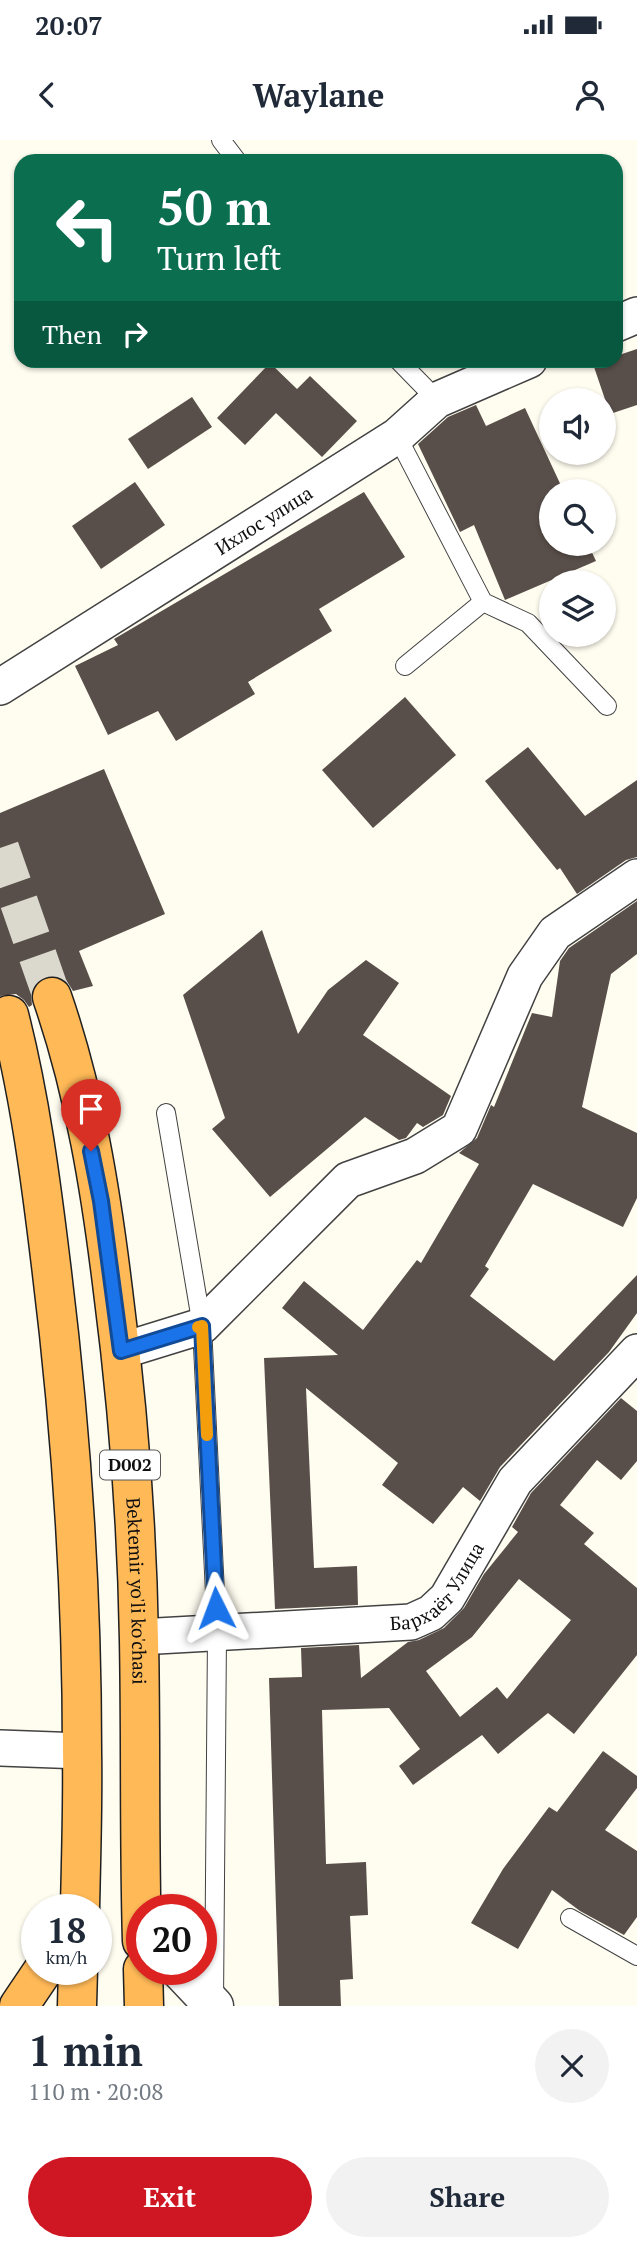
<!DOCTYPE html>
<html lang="en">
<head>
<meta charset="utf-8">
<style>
	:root { --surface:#fff; --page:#f2f2f3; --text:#1f2937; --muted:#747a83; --accent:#ce1723 }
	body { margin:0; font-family:"PT Serif",serif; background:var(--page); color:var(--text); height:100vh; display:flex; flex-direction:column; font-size:26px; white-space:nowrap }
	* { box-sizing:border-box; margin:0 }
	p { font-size:23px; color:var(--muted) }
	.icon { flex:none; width:38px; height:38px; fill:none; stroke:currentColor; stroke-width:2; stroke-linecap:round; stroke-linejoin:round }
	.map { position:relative; height:1866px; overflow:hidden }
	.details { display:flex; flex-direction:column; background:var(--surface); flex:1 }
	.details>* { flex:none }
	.banner { position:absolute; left:14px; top:14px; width:609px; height:214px; border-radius:21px; box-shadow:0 2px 5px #0004; background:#0b6e4f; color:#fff; overflow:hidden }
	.buttons { position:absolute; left:539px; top:248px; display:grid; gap:14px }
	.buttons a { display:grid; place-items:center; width:77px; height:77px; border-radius:50%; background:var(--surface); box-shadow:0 2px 5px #0004; font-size:35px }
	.speed { position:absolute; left:21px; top:1754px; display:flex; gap:14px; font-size:35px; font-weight:700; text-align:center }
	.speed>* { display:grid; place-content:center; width:91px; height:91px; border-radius:50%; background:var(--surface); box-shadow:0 2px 5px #0004; line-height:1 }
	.speed small { font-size:18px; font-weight:400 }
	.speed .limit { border:10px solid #d22; background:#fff; color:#111 }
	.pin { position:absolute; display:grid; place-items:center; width:60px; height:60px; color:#fff; margin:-72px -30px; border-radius:50% 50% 50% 0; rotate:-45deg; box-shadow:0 0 7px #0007 }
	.pin .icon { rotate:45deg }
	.me { position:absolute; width:77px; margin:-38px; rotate:357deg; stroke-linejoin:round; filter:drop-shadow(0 0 5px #0008) }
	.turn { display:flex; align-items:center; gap:24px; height:147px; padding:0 28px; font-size:32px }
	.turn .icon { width:91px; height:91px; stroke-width:2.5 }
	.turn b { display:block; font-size:49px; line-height:60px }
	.then { display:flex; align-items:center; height:66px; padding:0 28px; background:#0003; gap:14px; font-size:26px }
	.round { display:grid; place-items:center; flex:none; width:74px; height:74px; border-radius:37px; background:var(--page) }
	.overview { display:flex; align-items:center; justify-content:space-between; height:119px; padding:0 28px }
	h1 { font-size:42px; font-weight:800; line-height:52px }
	.primary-button { display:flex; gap:14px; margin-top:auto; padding:14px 28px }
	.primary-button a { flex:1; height:80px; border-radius:42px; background:var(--accent); color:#fff; font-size:28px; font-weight:800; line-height:80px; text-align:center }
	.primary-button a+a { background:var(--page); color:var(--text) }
	.status { display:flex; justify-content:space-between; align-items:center; height:49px; padding:0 35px; background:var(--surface); direction:ltr }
	.status svg { height:19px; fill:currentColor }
	header { display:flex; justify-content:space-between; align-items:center; height:91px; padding:0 28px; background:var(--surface); font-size:32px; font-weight:800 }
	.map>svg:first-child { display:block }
	.building { fill:#594f4a; fill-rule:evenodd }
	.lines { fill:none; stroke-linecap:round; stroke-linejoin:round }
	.trunk-tunnel { stroke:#dbd8ce; stroke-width:38; stroke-dasharray:38 19; stroke-linecap:butt }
	.service-casing { stroke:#424242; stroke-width:20 }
	.minor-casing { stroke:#424242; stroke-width:38 }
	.tertiary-casing { stroke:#424242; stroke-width:41 }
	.trunk-casing { stroke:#202020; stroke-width:41 }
	.service { stroke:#fff; stroke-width:18 }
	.minor { stroke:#fff; stroke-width:35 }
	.tertiary { stroke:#fff; stroke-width:38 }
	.trunk { stroke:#ffb957; stroke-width:38 }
	.route-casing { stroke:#114b97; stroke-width:18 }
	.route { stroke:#1a73e8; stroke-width:12 }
	.slow { stroke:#f59e0b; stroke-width:12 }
	.labels { text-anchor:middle; stroke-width:7; stroke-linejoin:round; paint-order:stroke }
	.shield { fill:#fff; stroke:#575757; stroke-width:2 }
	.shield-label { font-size:18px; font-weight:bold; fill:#0f0f0f }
	.street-label { font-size:19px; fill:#0f0f0f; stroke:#fff }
</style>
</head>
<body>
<div class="status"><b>20:07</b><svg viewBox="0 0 49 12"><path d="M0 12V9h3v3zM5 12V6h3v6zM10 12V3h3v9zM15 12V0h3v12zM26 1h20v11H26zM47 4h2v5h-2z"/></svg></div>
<header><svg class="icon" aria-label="back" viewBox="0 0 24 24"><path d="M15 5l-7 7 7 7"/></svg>Waylane<svg class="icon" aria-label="person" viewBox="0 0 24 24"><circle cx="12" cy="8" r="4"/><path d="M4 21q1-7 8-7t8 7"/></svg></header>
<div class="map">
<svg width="637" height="1866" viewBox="0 0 637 1866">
	<rect width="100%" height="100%" fill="#fffcf0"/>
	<g class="building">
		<path d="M637,209V265L610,274L593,224L604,220H616V216Z"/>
		<path d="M270,223L297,249L310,236L357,281L322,317L276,273L245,305L217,278Z"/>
		<path d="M192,257L212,287L148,329L128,299Z"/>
		<path d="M476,265L486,286L525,268L564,352H551V404H588L596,421L505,460L474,385L460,392L418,304L448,277Z"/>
		<path d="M135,342L165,385L101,429L72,386Z"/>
		<path d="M364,352L405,417L319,469L332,491L248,542L255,554L176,601L158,571L108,595L75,526L118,505L114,499Z"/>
		<path d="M405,557L456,615L373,688L322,630Z"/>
		<path d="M528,607L585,676L637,640V717L626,720L577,754L560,728L557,730L485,641Z"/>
		<path d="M104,629L165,774L79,811L93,846L73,851L66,840L57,836H46L36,842L31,852L32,865L29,867L24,860L16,854L0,856V673Z"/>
		<path d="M637,761V814L611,834L582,967L637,993V1058L623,1087L533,1044L485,1126L489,1129L470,1156L554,1221L637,1135V1173L609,1212L500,1327L480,1361L463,1347L433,1384L382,1345L398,1323L306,1248L314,1428L357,1426L358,1465L275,1469L264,1218L338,1215L282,1168L304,1141L363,1190L417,1120L421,1123L479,1024L459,1013L477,998L491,965L494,967L532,873L552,877L560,821L569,808Z"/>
		<path d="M262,790L298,894L328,850L366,820L399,843L363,895L451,956L443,975L423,987L417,983L406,998L399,1000L365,977L270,1057L212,989L225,978L183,855Z"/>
		<path d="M621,1258L637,1271V1321L621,1340L597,1320L560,1365L594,1393L584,1404L637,1448V1515L574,1594L548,1573L498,1614L482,1595L413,1645L399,1626L420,1609L389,1568L322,1570L326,1724L366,1722L368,1775L350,1776L353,1839L340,1840L341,1866H279L269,1538L302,1537L301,1508L359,1505L361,1538L408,1502L419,1500L444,1488L464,1468L484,1434L518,1392L512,1387L531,1353ZM519,1439L571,1480L507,1559L497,1547L460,1577L426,1531L472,1497Z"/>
		<path d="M603,1611L637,1636V1648L605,1690L637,1711V1777L624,1795L580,1771L552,1750L518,1809L471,1783L503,1729L549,1667L557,1672Z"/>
	</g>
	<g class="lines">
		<path class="trunk-tunnel" d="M0,708L52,857"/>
		<g class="service-casing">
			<g id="service">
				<path d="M221,0L237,21"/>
				<path d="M398,220L437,260"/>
				<path d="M397,296L483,462L528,483L607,566"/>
				<path d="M405,526L483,462"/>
				<path d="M166,973L202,1186L217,1494L214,1862"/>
				<path d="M570,1778L637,1816"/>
			</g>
		</g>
		<g class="minor-casing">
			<g id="minor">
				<path d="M616,184L637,175"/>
				<path id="s1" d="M0,547L397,296L437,260L529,220"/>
				<path d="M121,1211L202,1186L348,1040L415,1016L459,989L525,836L555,793L637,737"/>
				<path id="s2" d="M139,1497L411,1482L431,1473L447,1458L515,1341L637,1212"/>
				<path d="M0,1608L82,1611"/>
			</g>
		</g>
		<g class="tertiary-casing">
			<path id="tertiary" d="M179,1829L214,1866"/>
		</g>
		<g class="trunk-casing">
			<g id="trunk">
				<path id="s3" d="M52,857C85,952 101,1052 113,1151C128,1266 137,1384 139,1500C141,1600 139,1701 142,1801"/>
				<path d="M9,875C30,957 41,1042 51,1125C71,1286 82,1449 82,1611C83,1663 81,1716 80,1769"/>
				<path d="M143,1829L144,1866"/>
				<path d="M19,1866L44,1829"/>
				<path d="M77,1866L78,1829"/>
			</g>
		</g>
		<use href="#service" class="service"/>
		<use href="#minor" class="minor"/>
		<use href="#tertiary" class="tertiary"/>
		<use href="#trunk" class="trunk"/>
	</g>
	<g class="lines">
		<g class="route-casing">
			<path id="route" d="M91,1011L101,1061L121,1211L202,1186L216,1468"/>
		</g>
		<use href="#route" class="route"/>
		<path class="slow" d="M198,1187L202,1186L207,1295"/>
	</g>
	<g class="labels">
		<rect class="shield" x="100" y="1310.5" width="60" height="29" rx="5"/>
		<g class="shield-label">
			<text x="130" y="1331">D002</text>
		</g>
		<g class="street-label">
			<text dy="7" stroke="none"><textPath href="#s1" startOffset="312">Ихлос улица</textPath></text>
			<text dy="7" stroke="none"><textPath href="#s2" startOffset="315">Бархаёт Улица</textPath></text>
			<text dy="7" stroke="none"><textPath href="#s3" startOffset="602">Bektemir yo'li ko'chasi</textPath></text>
		</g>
	</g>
</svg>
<div class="buttons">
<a><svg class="icon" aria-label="sound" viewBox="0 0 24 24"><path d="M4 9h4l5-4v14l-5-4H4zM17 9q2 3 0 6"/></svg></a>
<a><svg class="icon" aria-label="search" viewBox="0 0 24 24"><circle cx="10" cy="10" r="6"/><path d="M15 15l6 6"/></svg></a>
<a><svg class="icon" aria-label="layers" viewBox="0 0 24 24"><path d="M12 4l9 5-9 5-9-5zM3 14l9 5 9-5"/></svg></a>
</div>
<div class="speed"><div>18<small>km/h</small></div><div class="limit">20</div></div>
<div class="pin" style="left:91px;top:1011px;background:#d93025"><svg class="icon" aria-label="arrive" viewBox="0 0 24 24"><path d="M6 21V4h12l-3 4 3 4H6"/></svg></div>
<svg class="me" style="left:216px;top:1468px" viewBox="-20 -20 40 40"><path d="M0-17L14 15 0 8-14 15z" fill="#1a73e8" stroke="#fff" stroke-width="4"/></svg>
<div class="banner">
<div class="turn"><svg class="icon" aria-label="left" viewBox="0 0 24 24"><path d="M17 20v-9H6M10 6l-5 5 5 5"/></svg><div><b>50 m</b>Turn left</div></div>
<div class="then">Then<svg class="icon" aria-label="right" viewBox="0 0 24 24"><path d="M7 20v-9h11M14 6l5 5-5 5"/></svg></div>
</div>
</div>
<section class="details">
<div class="overview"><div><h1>1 min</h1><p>110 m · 20:08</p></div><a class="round"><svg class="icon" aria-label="close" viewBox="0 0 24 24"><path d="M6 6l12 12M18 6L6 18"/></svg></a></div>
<div class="primary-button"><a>Exit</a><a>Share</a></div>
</section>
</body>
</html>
